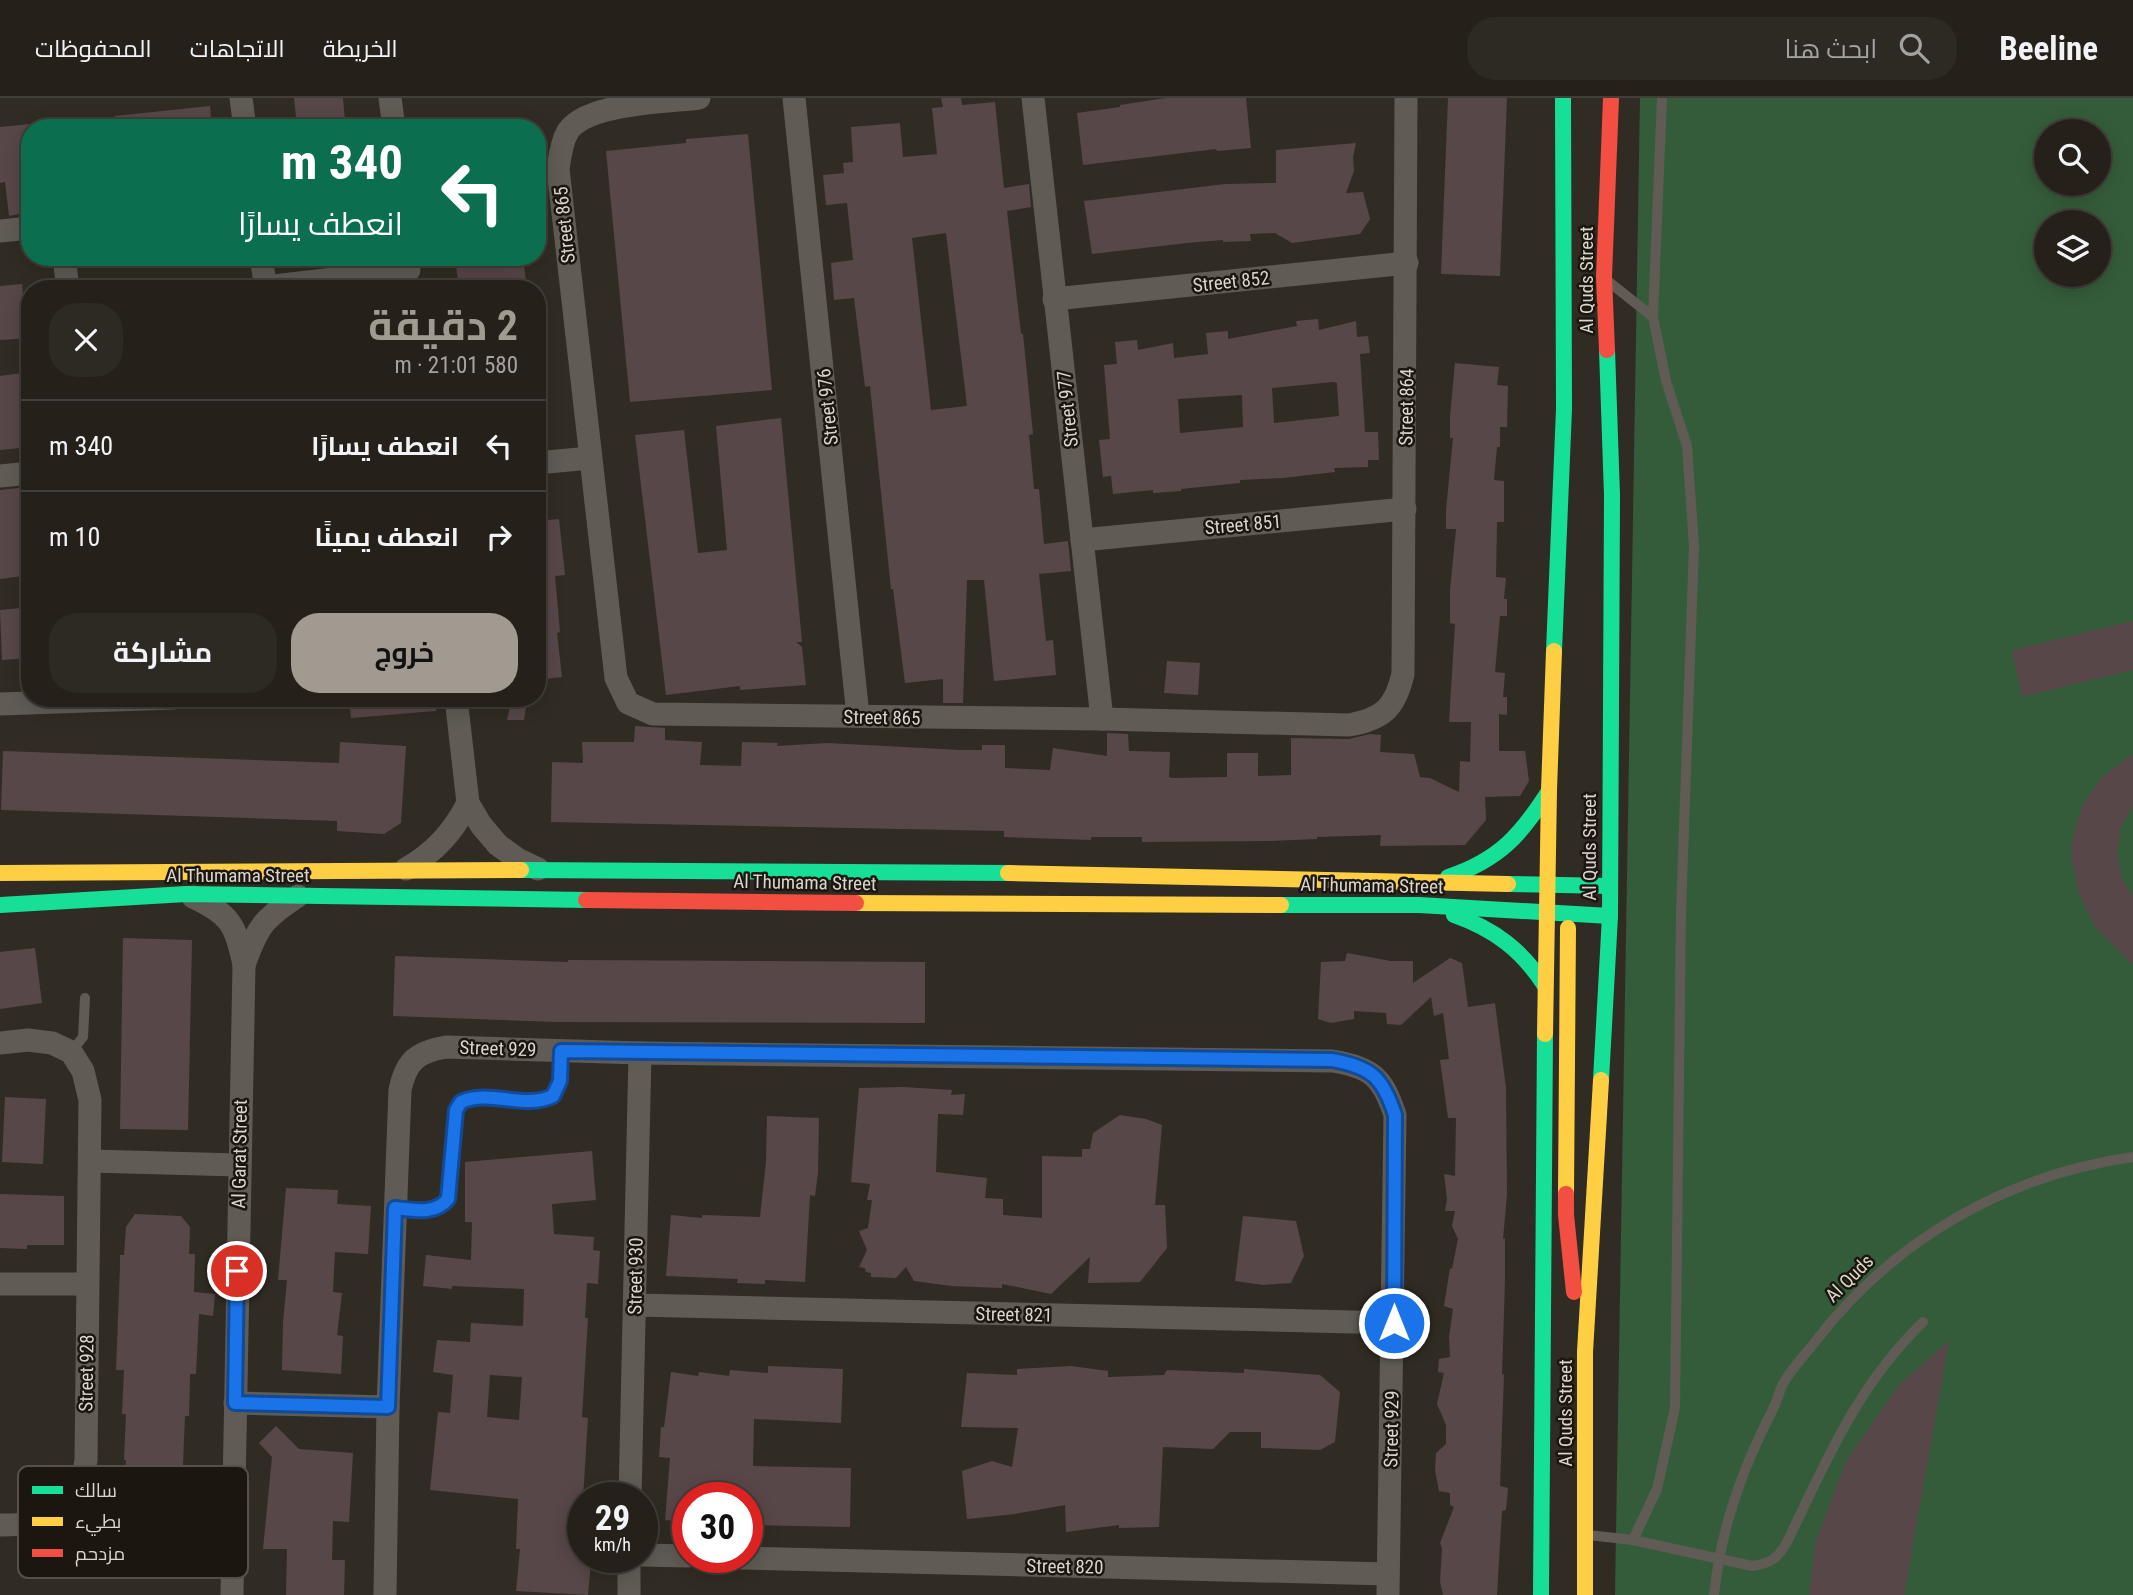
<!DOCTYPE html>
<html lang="ar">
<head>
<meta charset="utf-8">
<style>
	:root { --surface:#25211a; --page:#2d2923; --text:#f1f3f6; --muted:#a3a3a2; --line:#423e39; --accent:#a09a90 }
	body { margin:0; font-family:"Roboto Condensed",Cairo,sans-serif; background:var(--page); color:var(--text); direction:rtl; height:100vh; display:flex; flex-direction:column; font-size:26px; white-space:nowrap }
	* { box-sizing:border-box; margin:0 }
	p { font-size:23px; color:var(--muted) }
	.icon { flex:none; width:38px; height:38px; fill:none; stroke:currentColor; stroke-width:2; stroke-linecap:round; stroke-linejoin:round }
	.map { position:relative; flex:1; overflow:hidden; direction:ltr }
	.drawer { position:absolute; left:21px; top:182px; width:525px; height:427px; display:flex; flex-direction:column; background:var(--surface); border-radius:28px; box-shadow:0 4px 18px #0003,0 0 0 2px var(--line); direction:rtl }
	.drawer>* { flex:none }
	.hud { position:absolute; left:21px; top:21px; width:525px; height:147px; border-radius:28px; box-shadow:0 4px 18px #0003,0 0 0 2px var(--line); direction:rtl; background:#0b6e4f; color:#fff; overflow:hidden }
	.buttons { position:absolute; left:2034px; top:21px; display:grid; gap:14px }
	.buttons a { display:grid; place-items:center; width:77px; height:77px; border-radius:50%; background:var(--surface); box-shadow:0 4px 18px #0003,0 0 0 2px var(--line); font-size:35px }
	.speed { position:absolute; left:567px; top:1384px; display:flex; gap:14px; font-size:35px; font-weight:700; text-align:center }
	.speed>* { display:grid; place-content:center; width:91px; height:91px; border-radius:50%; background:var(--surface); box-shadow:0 4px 18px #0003,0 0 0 2px var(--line); line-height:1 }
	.speed small { font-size:18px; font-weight:400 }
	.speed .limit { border:10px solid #d22; background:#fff; color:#111 }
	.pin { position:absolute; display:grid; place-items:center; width:60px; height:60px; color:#fff; margin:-30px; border:4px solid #fff; border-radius:50%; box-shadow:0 2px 7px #0007 }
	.me { position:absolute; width:77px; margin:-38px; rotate:0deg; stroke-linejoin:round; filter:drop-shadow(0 0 5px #0008) }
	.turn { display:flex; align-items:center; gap:24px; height:147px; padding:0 28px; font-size:32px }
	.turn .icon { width:91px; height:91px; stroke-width:2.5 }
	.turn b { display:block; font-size:49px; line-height:60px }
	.round { display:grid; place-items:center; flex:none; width:74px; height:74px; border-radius:28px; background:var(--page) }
	.head { display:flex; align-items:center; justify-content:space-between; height:119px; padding:0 28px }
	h1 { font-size:42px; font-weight:700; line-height:52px; color:var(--accent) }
	.button { display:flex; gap:14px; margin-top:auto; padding:14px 28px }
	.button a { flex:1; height:80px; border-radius:28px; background:var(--accent); color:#111; font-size:28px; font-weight:700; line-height:80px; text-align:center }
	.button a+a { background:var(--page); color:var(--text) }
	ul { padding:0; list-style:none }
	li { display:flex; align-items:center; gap:21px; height:91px; padding:0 28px; border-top:2px solid var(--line) }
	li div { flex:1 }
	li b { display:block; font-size:26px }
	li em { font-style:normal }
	header { display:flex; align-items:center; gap:42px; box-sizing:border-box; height:98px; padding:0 35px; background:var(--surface); border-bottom:2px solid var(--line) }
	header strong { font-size:33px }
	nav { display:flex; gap:38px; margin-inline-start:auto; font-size:24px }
	.search { width:490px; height:63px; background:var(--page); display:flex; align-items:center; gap:18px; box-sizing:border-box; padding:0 24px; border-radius:28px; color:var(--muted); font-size:26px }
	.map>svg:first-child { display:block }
	.green { fill:#355c3a; fill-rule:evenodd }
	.building { fill:#584748; fill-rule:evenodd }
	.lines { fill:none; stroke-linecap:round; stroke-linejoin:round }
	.lane { stroke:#605c55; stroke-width:10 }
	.street { stroke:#605c55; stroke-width:23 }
	.fast { stroke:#16e098; stroke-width:16 }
	.slow { stroke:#ffcf43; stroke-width:16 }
	.jam { stroke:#f24e42; stroke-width:16 }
	.route-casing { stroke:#114b97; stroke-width:18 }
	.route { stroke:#1a73e8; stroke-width:12 }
	.labels { text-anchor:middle; stroke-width:5; stroke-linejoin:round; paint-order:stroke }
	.street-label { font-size:19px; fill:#dbd6cb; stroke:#1b1710 }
	.key { fill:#1b1710; stroke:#555048; stroke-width:2 }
	.key-label { font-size:19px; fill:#dbd6cb }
</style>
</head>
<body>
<header>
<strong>Beeline</strong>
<div class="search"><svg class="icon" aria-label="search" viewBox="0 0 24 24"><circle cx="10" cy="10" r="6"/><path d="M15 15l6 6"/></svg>ابحث هنا</div>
<nav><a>الخريطة</a><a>الاتجاهات</a><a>المحفوظات</a></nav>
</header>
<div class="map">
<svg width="2133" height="1497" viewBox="0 0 2133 1497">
	<rect width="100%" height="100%" fill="#312c23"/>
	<path class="green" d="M1640,0H2133V1497H1615ZM2046,33H2098V86H2046ZM2046,124H2098V177H2046Z"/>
	<g class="building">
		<path d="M294,0H343L345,24L297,28Z"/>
		<path d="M941,0H961L962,7L995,4L1004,90L1029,86L1031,109L1007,113L1021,236H1023L1033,336L1029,337L1034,391H1039L1044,446L1068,443L1071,473L1039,476L1046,543L1053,542L1056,577L994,583L984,482H967L963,605H943V581L905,585L893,491H891L870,288L865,289L854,200L834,202L831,165L853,162L847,105L826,107L823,77L844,75L843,65L853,64L851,29L900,25L903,59L937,56L932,10L943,9ZM946,135L967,308L931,312L912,140Z"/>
		<path d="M1166,0H1246L1251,50L1217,53L1216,51L1083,67L1077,15L1120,9V7Z"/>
		<path d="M1448,0H1507L1500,178L1441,176Z"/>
		<path d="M210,8L212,30H116L115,18Z"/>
		<path d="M30,26V82H21L25,115L9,118L5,84L0,85V29Z"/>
		<path d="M748,36L772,292L630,304L606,53L686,45V41Z"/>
		<path d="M1356,45L1353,59L1354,73L1346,95L1363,94L1370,121L1360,136L1292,145L1275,135L1250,136L1251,143L1223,144V142L1187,145L1092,156L1084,103L1225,86L1276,85V52Z"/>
		<path d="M455,159H523L527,191H459Z"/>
		<path d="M22,186L28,240L0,242V188Z"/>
		<path d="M1318,221L1319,232L1356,223L1357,239L1368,238L1370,255L1360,256L1365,334H1378L1379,362H1368V369L1334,370L1335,374L1283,380L1240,382V385L1181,391V393L1153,395V392L1113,396L1111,378L1103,379L1099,342L1110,341L1104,267L1117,266L1115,244L1137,242L1138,252L1173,245L1174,260L1208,256L1206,235L1228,233V241L1297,228L1296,223ZM1333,284L1337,285L1339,318L1274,325L1272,290ZM1242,297L1243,329L1180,335L1178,301Z"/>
		<path d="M1455,265L1499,269L1497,287L1508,288L1507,329H1500V349H1497L1494,382L1504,383V424H1497L1496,479L1506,480L1504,501H1507V518H1500L1495,574L1505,575L1503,599H1507V617L1499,616V653H1525L1529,683L1520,698L1485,699L1486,722L1465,747L1380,748L1381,737L1317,739V741L1270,743L1142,744V739H1091V742L1004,739V733L551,724L552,664L583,665L582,644H634L635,628L665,630V642L702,644L700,667L741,668L742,644L778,645L777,648L827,645L961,652H982V647H1005V670L1050,672L1053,650L1107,658V635L1128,636L1129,653L1170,654L1169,679L1172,680L1227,679V655H1258V678L1291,677V640L1349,641L1370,636L1381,637L1380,654L1414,656L1420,679L1430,680L1459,694L1460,663L1470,664L1471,624H1449L1455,526L1450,525V492L1456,431H1446V412L1453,340H1450V318Z"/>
		<path d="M30,274V349L0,352V278Z"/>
		<path d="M781,320L802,544H796L802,549L806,587L740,592V588L666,597L635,337L684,332L698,455L727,452L716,328Z"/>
		<path d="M19,390L21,402L30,401V477L0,481V392Z"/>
		<path d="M559,421L565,477L555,478L560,534L557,535L562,579L537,582V423Z"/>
		<path d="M30,509V560L2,562L0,512Z"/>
		<path d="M2133,523V572L2022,599L2012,552Z"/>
		<path d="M1167,563L1200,565L1198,597L1164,595Z"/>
		<path d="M349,600H436V613L351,620Z"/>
		<path d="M511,604H527L524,622H507Z"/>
		<path d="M340,644L406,648L401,725L384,736L337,733V723L1,712L3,653L339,665Z"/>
		<path d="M2133,656V707L2121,729L2117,755L2122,781L2133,799V867L2095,829L2079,796L2072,762V742L2082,708L2102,679Z"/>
		<path d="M123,840L192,842L188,1032L120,1031Z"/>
		<path d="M35,850L42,905L0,911V854Z"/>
		<path d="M1347,855L1391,863H1413V885L1450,860L1462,865L1468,909L1495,905L1506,990L1507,1097L1503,1141L1505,1140V1182L1502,1277L1504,1276L1500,1388L1508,1390L1506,1412L1502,1413L1497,1497H1443L1440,1484L1442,1450L1440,1445L1454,1409L1450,1407V1395L1439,1393L1435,1372L1436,1355L1446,1346V1327L1437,1306L1444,1275L1438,1274L1439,1261L1450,1259L1449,1239L1453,1211L1444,1208L1450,1170L1452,1171L1458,1141L1452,1128L1455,1113H1445L1447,1101L1444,1076L1455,1078L1456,1020H1448L1440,962L1449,961L1443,915L1434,918L1431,899L1401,927L1387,926L1386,915L1354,913V921L1331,925L1318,921L1321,864L1345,863Z"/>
		<path d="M395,858L568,864V862L925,864V925L558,924L393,918Z"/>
		<path d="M903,989L952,992L951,997L965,996L963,1017L938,1016L936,1074L987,1080L985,1100L1003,1101V1117L1042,1120V1058L1082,1059V1051H1090L1093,1035L1120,1017L1146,1021L1162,1027L1155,1107H1165L1167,1150L1140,1184L1088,1185L1090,1159L1051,1196L1002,1186V1190L951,1188L914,1183L906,1169L896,1180L871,1179V1175L866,1174L865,1170L859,1169L867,1152L859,1133L868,1130L872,1102H867L870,1086L851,1084L859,990Z"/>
		<path d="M5,999L46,1001L43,1066L2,1064Z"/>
		<path d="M767,1018L819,1020L818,1074L815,1098L810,1097L805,1184L765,1182V1186L737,1185L738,1181L666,1178L671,1117L702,1120V1117L760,1119L766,1064Z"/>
		<path d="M592,1053L596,1102L552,1106L554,1136L594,1139L593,1152L600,1153L598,1186L587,1185L585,1220H588L582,1319L588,1320L583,1400V1463L591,1464L588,1497L516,1493L520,1451H516L518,1401L430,1392L438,1314L450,1315L453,1277L433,1274L437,1242L470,1244L471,1225L523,1228L524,1191L452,1188V1191L423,1188L426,1157L471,1162L472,1124H465V1064ZM490,1277L522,1279L519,1322L487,1319Z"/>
		<path d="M286,1090L338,1092L337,1106L371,1108L368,1156L335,1154L333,1194L342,1195L337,1237L343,1238L341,1276L282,1272L283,1224L287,1182H278Z"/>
		<path d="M0,1096L64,1098V1147H27V1151L0,1150Z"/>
		<path d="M135,1116L181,1118L190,1129L189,1156H195L194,1194L215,1196L213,1218L199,1216L196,1276H190L189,1318H185L181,1413H187L184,1449L121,1444L126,1362H124L126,1316H122L124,1272H116L120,1169V1157H124L126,1129Z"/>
		<path d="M1243,1118L1296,1123L1304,1158L1291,1185L1263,1187L1235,1183Z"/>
		<path d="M1949,1243L1904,1497H1809L1815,1445L1846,1363L1899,1287Z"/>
		<path d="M768,1268L843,1271L841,1325L754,1321L753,1368L851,1370L850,1429L755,1427V1400H688L686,1424L665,1422L670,1360L659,1359L661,1329H664L671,1274L698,1278L699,1274L729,1278L730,1272L768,1275Z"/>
		<path d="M1071,1268L1108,1273V1279L1164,1277L1167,1272L1244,1275V1271L1320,1277L1340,1294L1335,1344L1320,1352L1261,1350V1334H1230L1213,1351L1163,1349L1159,1429L1119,1430V1427L1066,1434L1065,1407L1015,1416L967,1421L962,1373L992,1363L1012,1369L1018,1330L961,1329L967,1275L1017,1277V1271Z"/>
		<path d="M276,1328L299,1351L353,1355L349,1424L333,1423L332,1462H345L344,1497H286L287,1451H263L272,1359L259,1345Z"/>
	</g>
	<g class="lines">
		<g class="lane">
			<path d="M1609,184L1653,219"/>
			<path d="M71,954L83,939L85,900"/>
			<path d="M395,1110C414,1111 435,1117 448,1101L456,1012L461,1004C490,991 524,1012 553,998L560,983L561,952"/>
			<path d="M1588,1437L1633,1442L1752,1468C1769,1466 1777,1461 1786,1446C1826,1364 1856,1289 1923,1224"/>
			<path d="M1633,1442L1657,1391L1675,1310L1681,814L1694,448L1687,348L1666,283L1653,219L1662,0"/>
			<path d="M1714,1497C1721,1430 1742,1371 1773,1311C1777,1303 1779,1294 1783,1286C1791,1271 1805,1257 1815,1244C1893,1142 2006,1077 2133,1059"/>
		</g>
		<g class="street">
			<path d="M241,0L245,30"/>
			<path d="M390,0L394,30"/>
			<path d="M699,0C667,4 583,5 567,35C561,46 560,59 558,71L616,580L628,605L653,616L1102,621L1349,627C1383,621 1395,610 1403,576L1406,0"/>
			<path d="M794,0L858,618"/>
			<path d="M1033,0L1102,621"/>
			<path d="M0,133L30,130"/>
			<path d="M64,159L68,191"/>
			<path d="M261,159L266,191"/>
			<path d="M266,189L409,172"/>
			<path d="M1054,201L1407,165"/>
			<path d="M537,365L590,360"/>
			<path d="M0,378L30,375"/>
			<path d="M1082,442L1405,411"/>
			<path d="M456,600L468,705L481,727L498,747L519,762L538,771"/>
			<path d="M0,606L174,600"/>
			<path d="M406,771C435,754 453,734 468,705"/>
			<path d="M193,799C230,816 236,827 244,867L232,1497"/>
			<path d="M244,867C258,828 263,821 298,798"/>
			<path d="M0,945L28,942L52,945L71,954L83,973L90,1002L86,1362C78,1420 54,1427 0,1427"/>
			<path d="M91,1063L238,1067"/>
			<path d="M0,1186H87"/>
			<path d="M635,1207L1394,1225"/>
			<path d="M235,1305L388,1309"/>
			<path d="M630,1400L640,955"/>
			<path d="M642,1457L688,1458"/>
			<path d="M741,1460L1388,1476"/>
			<path d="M385,1497L388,1309L400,992C406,963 417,954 446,949L640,955L1332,963C1372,969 1383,980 1395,1017L1388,1497"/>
			<path d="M629,1497V1460"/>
		</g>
		<g class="fast">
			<path d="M1554,553L1564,311L1563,0"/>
			<path d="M521,772L1008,775"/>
			<path d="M1448,779C1499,762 1521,737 1549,693"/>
			<path d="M1508,786L1610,788"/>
			<path d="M0,807L186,796L586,802"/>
			<path d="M1281,807H1419L1610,818"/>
			<path d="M1454,817C1494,831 1522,852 1545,888"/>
			<path d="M1601,982L1610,818L1612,397L1607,252"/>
			<path d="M1541,1497L1545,936"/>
		</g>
		<g class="slow">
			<path d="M0,775L521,772"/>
			<path d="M1008,775L1508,786"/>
			<path d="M856,805L1281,807"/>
			<path d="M1545,936L1549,692L1554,553"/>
			<path d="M1566,1096L1568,830"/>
			<path d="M1585,1497V1254L1601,982"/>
		</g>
		<g class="jam">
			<path d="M1607,252L1604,179L1611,0"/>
			<path d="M586,802L856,805"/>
			<path d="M1566,1096V1117L1574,1194"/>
		</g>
	</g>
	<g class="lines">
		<g class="route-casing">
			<path id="route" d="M237,1173L235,1305L388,1309L395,1110C414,1112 435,1117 448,1101L456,1012L461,1004C490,991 524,1012 553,998L560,983L561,953L1332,962C1372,969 1383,980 1395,1017L1394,1225"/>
		</g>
		<use href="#route" class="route"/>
	</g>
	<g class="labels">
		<g class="street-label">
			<text transform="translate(564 127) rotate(-96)" y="7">Street 865</text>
			<text transform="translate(1586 182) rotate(-90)" y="7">Al Quds Street</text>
			<text transform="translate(1231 183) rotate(-6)" y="7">Street 852</text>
			<text transform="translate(827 309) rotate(-96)" y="7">Street 976</text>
			<text transform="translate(1406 309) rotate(-89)" y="7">Street 864</text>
			<text transform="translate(1067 311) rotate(-96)" y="7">Street 977</text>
			<text transform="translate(1243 426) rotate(-5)" y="7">Street 851</text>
			<text transform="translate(882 619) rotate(1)" y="7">Street 865</text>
			<text transform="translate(1589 749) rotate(-90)" y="7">Al Quds Street</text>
			<text x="238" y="784">Al Thumama Street</text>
			<text transform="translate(805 784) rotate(1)" y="7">Al Thumama Street</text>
			<text transform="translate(1372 787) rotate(1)" y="7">Al Thumama Street</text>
			<text transform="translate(498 950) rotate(2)" y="7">Street 929</text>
			<text transform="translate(239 1056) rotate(-89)" y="7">Al Garat Street</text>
			<text transform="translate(635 1178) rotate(-89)" y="7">Street 930</text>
			<text transform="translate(1849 1180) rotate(-45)" y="7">Al Quds</text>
			<text transform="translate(1014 1216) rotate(1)" y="7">Street 821</text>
			<text transform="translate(86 1275) rotate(-89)" y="7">Street 928</text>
			<text transform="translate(1565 1315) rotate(-90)" y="7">Al Quds Street</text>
			<text transform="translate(1391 1331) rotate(-89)" y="7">Street 929</text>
			<text transform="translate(1065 1468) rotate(1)" y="7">Street 820</text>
		</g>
	</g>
	<rect x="18" y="1368" width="230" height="112" rx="10" class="key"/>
	<rect x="32" y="1388" width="31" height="8" fill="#16e098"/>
	<rect x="32" y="1419" width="31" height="9" fill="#ffcf43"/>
	<rect x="32" y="1451" width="31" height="8" fill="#f24e42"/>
	<g class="key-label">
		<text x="75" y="1399">سالك</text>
		<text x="75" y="1430">بطيء</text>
		<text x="75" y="1462">مزدحم</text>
	</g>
</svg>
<div class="buttons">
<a><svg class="icon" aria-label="search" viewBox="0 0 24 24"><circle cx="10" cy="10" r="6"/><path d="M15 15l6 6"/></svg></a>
<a><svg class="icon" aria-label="layers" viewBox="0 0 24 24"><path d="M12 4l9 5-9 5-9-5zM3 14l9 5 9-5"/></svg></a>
</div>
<div class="speed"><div>29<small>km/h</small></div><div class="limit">30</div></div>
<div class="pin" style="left:237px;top:1173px;background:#d93025"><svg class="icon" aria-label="arrive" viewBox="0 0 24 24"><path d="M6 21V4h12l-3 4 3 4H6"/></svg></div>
<svg class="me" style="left:1394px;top:1225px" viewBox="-20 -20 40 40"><circle r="17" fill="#1a73e8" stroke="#fff" stroke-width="3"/><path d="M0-11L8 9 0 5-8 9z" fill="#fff"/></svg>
<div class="hud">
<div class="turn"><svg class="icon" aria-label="left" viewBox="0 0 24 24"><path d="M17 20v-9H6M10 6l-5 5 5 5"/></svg><div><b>340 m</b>انعطف يسارًا</div></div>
</div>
<section class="drawer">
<div class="head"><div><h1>2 دقيقة</h1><p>580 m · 21:01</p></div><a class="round"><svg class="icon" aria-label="close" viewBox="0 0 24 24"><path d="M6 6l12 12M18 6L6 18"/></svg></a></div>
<ul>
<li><svg class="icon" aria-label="left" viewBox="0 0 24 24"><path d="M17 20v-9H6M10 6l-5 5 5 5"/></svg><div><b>انعطف يسارًا</b></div><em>340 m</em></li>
<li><svg class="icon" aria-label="right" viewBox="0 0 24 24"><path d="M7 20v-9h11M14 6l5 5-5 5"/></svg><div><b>انعطف يمينًا</b></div><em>10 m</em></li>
</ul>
<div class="button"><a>خروج</a><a>مشاركة</a></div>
</section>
</div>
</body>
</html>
